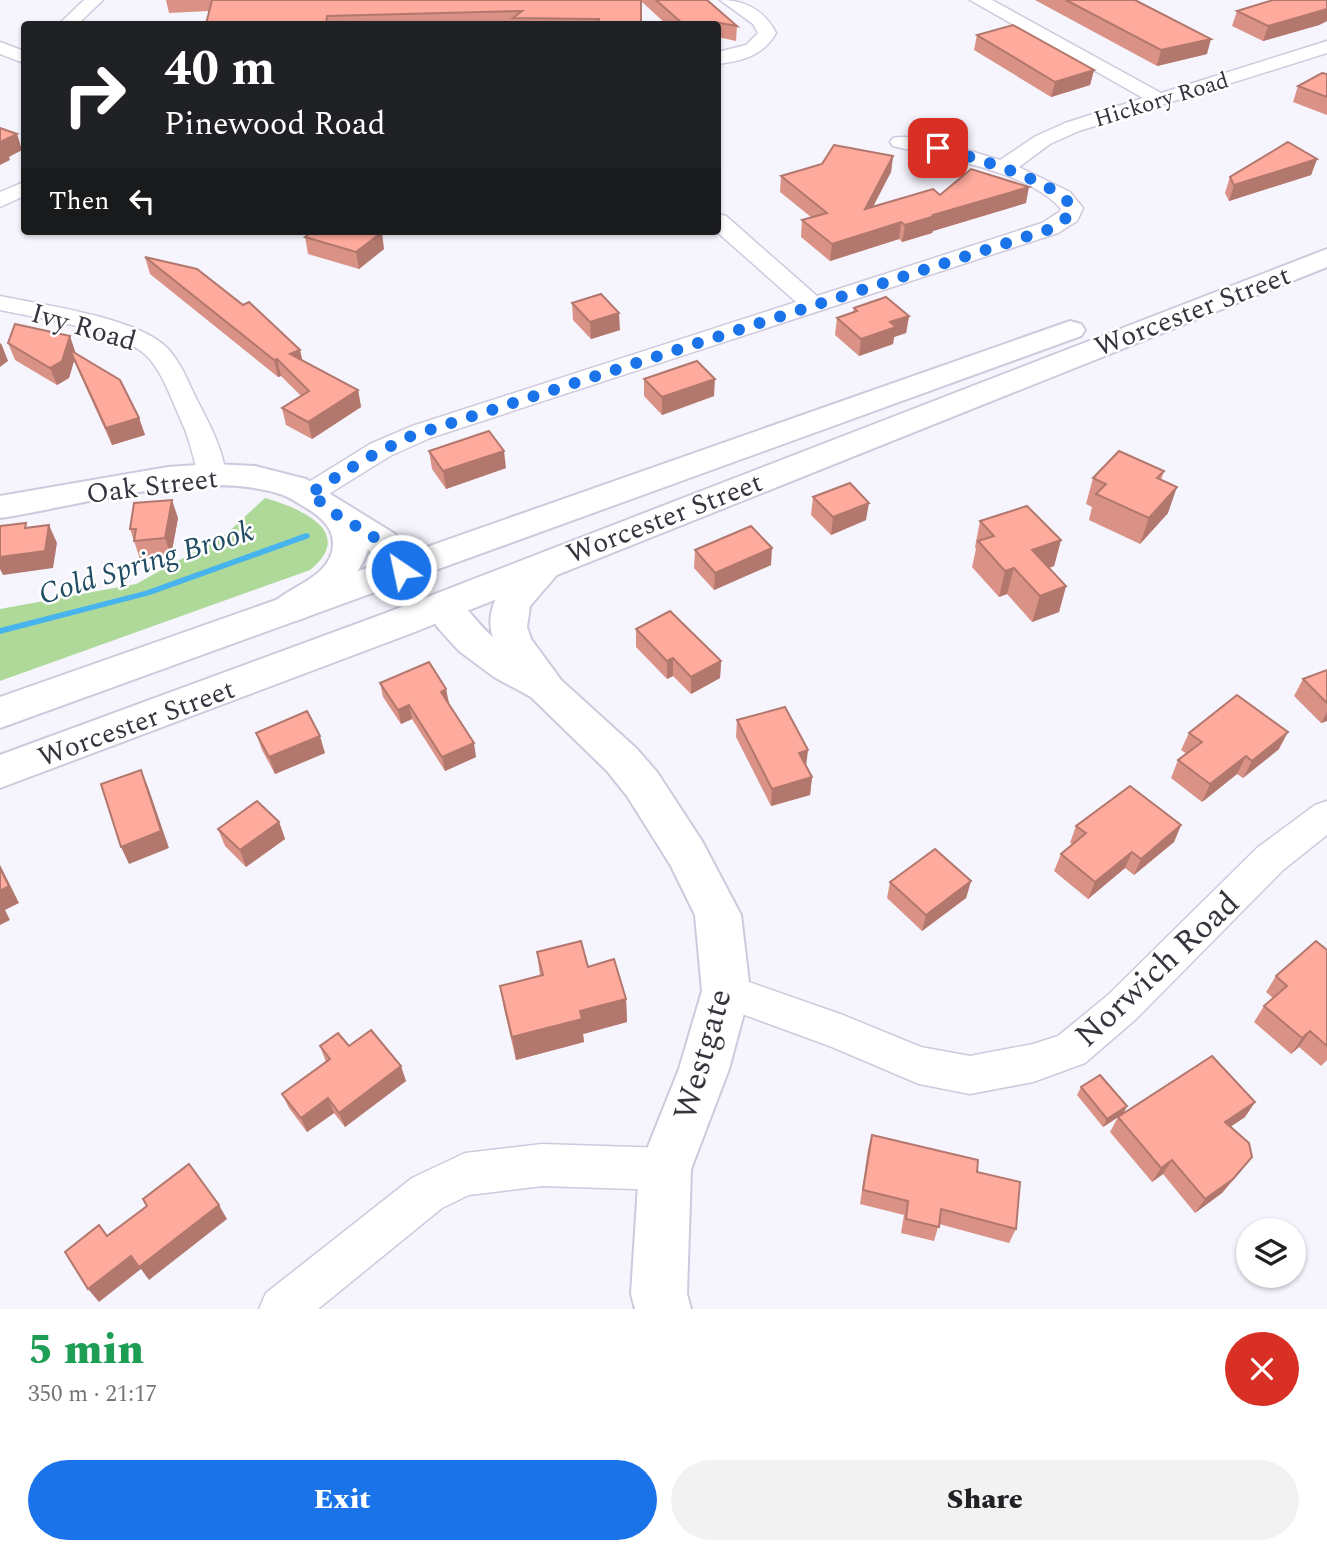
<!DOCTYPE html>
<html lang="en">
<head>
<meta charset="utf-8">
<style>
	:root { --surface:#fff; --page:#f2f2f2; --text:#202124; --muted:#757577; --accent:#1a73e8 }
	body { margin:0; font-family:Spectral,serif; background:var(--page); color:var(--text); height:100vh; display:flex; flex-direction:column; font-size:26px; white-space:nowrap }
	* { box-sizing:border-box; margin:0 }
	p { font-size:23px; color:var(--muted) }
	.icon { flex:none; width:38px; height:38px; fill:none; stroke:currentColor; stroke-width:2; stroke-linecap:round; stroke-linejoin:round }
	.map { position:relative; height:1309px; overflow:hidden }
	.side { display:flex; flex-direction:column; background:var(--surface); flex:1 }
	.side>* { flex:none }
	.top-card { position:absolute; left:21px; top:21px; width:700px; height:214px; border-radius:7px; box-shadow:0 2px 5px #0004; background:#202124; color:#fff; overflow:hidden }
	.tools { position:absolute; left:1236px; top:1218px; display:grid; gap:14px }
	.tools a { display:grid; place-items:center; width:70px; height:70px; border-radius:50%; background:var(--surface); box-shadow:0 2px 5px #0004; font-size:35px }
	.pin { position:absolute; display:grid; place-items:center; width:60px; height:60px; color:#fff; margin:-30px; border-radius:14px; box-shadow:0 4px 10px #0006 }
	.me { position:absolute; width:77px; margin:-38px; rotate:326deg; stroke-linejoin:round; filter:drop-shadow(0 0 5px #0008) }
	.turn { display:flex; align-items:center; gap:24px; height:147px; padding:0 28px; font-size:32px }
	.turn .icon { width:91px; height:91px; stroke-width:2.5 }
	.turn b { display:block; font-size:49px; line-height:60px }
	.then { display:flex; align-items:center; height:66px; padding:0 28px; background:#0003; gap:14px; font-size:26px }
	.round { display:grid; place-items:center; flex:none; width:74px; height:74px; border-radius:37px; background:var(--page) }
	.overview { display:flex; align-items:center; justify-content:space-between; height:119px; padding:0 28px }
	h1 { font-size:42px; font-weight:800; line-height:52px; color:#1e9e55 }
	.action { display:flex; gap:14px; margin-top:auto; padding:14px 28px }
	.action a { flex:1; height:80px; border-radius:42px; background:var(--accent); color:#fff; font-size:28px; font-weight:800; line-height:80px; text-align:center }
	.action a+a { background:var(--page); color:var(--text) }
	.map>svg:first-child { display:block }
	.green { fill:#aed999 }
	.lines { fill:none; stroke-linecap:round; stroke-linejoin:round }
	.stream { fill:#47b4ed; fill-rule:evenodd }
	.street-casing { stroke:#cfc9de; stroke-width:3 }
	.secondary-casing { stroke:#cfc9de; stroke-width:4 }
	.highway-casing { stroke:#cfc9de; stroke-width:4 }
	.street { fill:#fff; fill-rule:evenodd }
	.secondary { fill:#fff; fill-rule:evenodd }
	.highway { fill:#fff; fill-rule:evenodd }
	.wall { fill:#da9286 }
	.shaded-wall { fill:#b2776d }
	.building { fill:#feaa9c; stroke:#b2776d; stroke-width:2 }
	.route { stroke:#1a73e8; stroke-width:12; stroke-dasharray:0 21.6 }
	.labels { text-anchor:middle; stroke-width:5; stroke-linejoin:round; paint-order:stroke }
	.far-street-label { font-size:23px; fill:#36343d; stroke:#fff }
	.street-label { font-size:28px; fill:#36343d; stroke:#fff }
	.water-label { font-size:30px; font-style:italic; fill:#204c64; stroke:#fff }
	.near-street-label { font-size:33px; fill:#36343d; stroke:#fff }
</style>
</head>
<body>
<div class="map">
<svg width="1327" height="1309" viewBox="0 0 1327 1309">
	<rect width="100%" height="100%" fill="#f6f4fd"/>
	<path class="green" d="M265,498C300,508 357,532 310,570L0,681V609L136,584L225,535Z"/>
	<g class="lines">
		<path class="stream" d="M306,533L309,534L310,536L309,538L150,595L0,634V628L145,591Z"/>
		<g class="street-casing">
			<g id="street">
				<path d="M84,0H103L78,24H59Z"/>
				<path d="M720,0C746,0 764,10 776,33C763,56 742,61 718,64V52L746,45L758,33L753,24Z"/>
				<path d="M970,0H992L1161,93L1327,41V53L1079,131L1050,144L1019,167L1070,192L1083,208L1077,221L1058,233L430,438L390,456L319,500L309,503L299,500L295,494L299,488L370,444L412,426L796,302L716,231L718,214L726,216L817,296L1042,223L1059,212L1061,209C1028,170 940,158 893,146L890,142L893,138C916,132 976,153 1000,160L1036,136L1065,123L1143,98Z"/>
				<path d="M0,42L24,51V63L0,54Z"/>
				<path d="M24,182V196L0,207V192Z"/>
				<path d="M0,296C43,305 132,317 164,345C181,360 189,385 199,404C211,427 222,448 226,474L222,480L212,483L202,480C194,467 191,441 183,425C173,403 164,375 148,357C122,330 37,318 0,310Z"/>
				<path d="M1327,801V835L1283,870L1136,1019L1085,1063L1033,1082L970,1094L919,1084L832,1047L712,1003L707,991L712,979L726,974L843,1015L921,1047L970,1056L1033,1044L1058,1036L1108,995L1257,848L1315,805Z"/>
				<path d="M542,1144L665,1148L680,1154L686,1169L680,1184L665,1190L542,1186L469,1195L442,1208L318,1309H259L266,1293L412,1178L465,1153Z"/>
			</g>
		</g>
		<g class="secondary-casing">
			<g id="secondary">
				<path d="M213,464L255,466L306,479L395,534L419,570L414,579C384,588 384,568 368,549C359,583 308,632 272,621L266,612C281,587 323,583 332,552C337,532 324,519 308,509C299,504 290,497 280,494C200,468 82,506 0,518V496L168,467Z"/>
				<path d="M550,550L563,553L568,562L530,606L527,627L531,639L561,680L637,749L657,772L702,841L741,915L750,991L729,1069L691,1169L687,1294L691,1309H635L631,1294L639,1169L679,1069L702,991L695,915L671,866L627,796L607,771L531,697L494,677L459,651L439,629L423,606L429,597C460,588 471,619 493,637C480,602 518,559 550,550Z"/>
			</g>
		</g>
		<g class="highway-casing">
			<g id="highway">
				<path d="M1327,249V267L412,633L0,788V755L386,613Z"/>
				<path d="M1070,321L1081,324L1085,330L1081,336L0,728V697Z"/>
			</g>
		</g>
		<use href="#street" class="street"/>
		<use href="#secondary" class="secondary"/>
		<use href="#highway" class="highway"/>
	</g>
	<g class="wall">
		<path d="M166,0H707L737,26L736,41L718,37V24H666L642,2L641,24H206L209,11L169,13Z"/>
		<path d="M1035,0H1135L1207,54L1157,66Z"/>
		<path d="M1327,0V21L1319,25L1263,41L1232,26L1237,11Z"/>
		<path d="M977,35L1094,70L1090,85L1051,97L974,50Z"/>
		<path d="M1327,74V115L1293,102L1298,86Z"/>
		<path d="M893,156L891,172L873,207L940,195L1026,203L933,231L932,233L902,242L899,239L830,261L801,237L802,220L811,217L780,192L781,176Z"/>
		<path d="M1317,159L1311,175L1229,201L1225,193L1230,177Z"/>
		<path d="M305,237L384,249L359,269L308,254Z"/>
		<path d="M145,257L302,360L358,390L361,407L312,439L286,425L282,408L301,396L281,376L278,377L150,274Z"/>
		<path d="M572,303L620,330L591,339L573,320Z"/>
		<path d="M854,308L909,316L906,333L894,337L893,344L859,356L835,335L837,318L853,312Z"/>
		<path d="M8,343L76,354L139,418L145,435L112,445L74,361L69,378L57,385L15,360Z"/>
		<path d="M644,379L714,396L662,415L644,396Z"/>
		<path d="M429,451L506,468L446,489L432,469Z"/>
		<path d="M1164,471L1161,480L1168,513L1140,544L1089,520L1092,507L1086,504L1093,478Z"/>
		<path d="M813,497L866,520L831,535L811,515Z"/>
		<path d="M178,518L171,556L140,559L130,529Z"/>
		<path d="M980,521L1061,540L1054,566L1049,568L1066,586L1059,612L1032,622L1007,594L999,597L972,567L976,549L975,547Z"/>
		<path d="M695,550L771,565L714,590L694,568Z"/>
		<path d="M636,629L721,661L720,678L691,694L673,676L667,679L636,647Z"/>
		<path d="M1327,670V721L1321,723L1294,696L1303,679Z"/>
		<path d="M380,683L446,689L448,704L476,757L445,771L412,719L401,724L383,697Z"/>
		<path d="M737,720L806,767L812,777L810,795L771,806L736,737Z"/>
		<path d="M256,733L325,753L275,774L262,750Z"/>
		<path d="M1189,733L1279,749L1243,778L1237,774L1202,802L1171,778L1178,760L1187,754L1181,750Z"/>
		<path d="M279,822L285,839L246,867L225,846L218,829Z"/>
		<path d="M1181,825L1174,842L1134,875L1125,868L1088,899L1054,871L1061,854L1073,844L1070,843L1076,826Z"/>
		<path d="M971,881L966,898L922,931L887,898L890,882Z"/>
		<path d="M1327,950V1060L1321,1066L1299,1047L1291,1054L1254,1022L1264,1006L1273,998L1266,992L1276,976Z"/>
		<path d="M537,952L588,967L626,999L627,1022L583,1034L584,1042L516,1060L504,1009L500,986L540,976Z"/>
		<path d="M320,1046H349L406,1081L345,1127L334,1113L307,1132L289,1108L282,1094L326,1062Z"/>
		<path d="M1081,1087L1127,1106L1123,1114L1103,1127L1077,1095Z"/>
		<path d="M1255,1102L1245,1117L1230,1127L1241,1171L1222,1193L1195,1213L1163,1174L1152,1182L1110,1132L1118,1117Z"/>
		<path d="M872,1135L977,1172L1016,1229L1009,1243L939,1224L934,1241L901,1233L904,1215L860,1204L868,1149Z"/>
	</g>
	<g class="shaded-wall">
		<path d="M1327,9V21L1319,25L1263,41L1268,26Z"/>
		<path d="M1211,39L1207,54L1157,66L1161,50Z"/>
		<path d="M1094,70L1090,85L1051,97L1055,82Z"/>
		<path d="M17,134L22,150L9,157L10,160L0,165V142Z"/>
		<path d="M893,156L891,172L863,225L865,209Z"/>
		<path d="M1317,159L1311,175L1229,201L1234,185Z"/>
		<path d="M1029,187L1026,203L933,231L932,233L902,242L905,225L933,215Z"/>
		<path d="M901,222L899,239L830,261L832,244Z"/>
		<path d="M382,232L384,249L359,269L356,252Z"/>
		<path d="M619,313L620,330L591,339L590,322Z"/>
		<path d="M909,316L906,333L894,337L893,344L859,356L861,339L890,322Z"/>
		<path d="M70,336L76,354L70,350L74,361L69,378L57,385L50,368Z"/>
		<path d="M1,343L8,361L0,367V344Z"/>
		<path d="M300,350L304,367L290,354Z"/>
		<path d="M277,359L281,376L278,377L274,360Z"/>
		<path d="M715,379L714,396L662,415V397Z"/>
		<path d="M358,390L361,407L312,439L308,422Z"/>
		<path d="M139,418L145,435L112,445L106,428Z"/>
		<path d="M504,451L506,468L446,489L443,471Z"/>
		<path d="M1177,487L1168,513L1140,544L1149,518Z"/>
		<path d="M172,500L178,518L171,556L165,538Z"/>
		<path d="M869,503L866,520L831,535L833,517Z"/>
		<path d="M49,525L57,543L53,568L3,575L0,569V557Z"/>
		<path d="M1061,540L1054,566L1025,576L1032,550Z"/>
		<path d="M772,548L771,565L714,590L715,573Z"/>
		<path d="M1014,568L1007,594L999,597L1005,571Z"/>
		<path d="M1066,586L1059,612L1032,622L1040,596Z"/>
		<path d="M673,658V676L667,679V661Z"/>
		<path d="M721,661L720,678L691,694V677Z"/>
		<path d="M446,689L449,703L443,706L441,692Z"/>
		<path d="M409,705L412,719L401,724L398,710Z"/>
		<path d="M1327,712V721L1321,723Z"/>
		<path d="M1288,732L1279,749L1243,778L1252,761Z"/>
		<path d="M320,736L325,753L275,774L269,757Z"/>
		<path d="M474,743L476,757L445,771L442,757Z"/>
		<path d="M808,750L806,767L799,753Z"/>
		<path d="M1246,756L1237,774L1202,802L1210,784Z"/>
		<path d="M141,770L148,787L169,848L129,864L121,847Z"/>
		<path d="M812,777L810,795L771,806L772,789Z"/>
		<path d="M279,822L285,839L246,867L240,850Z"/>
		<path d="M1181,825L1174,842L1134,875L1141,859Z"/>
		<path d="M1132,852L1125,868L1088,899L1095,882Z"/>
		<path d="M0,865L19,903L5,910L10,920L0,925Z"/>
		<path d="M971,881L966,898L922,931L926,915Z"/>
		<path d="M626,999L627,1022L583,1034L584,1042L516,1060L512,1037L580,1011Z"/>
		<path d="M1310,1031L1299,1047L1291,1054L1302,1038Z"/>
		<path d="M401,1066L406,1081L345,1127L339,1113Z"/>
		<path d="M328,1098L334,1113L307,1132L301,1118Z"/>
		<path d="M1255,1102L1245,1117L1215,1137L1225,1122Z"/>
		<path d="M1127,1106L1123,1114L1103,1127L1107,1119Z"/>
		<path d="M1252,1157L1222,1193L1195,1213L1205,1199Z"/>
		<path d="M1172,1160L1163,1174L1152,1182L1161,1168Z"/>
		<path d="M219,1205L227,1219L149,1280L141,1269L99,1302L88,1289L131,1256Z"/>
	</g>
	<g class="building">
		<path d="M212,0H641V24H598L599,19L513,18L522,11L327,16L326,24H206Z"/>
		<path d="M656,0H707L737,26L715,22L700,24H683Z"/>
		<path d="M1066,0H1135L1211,39L1161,50Z"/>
		<path d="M1273,0H1327V9L1268,26L1237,11Z"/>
		<path d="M1013,25L1094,70L1055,82L977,35Z"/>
		<path d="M1322,73L1327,74V97L1298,86Z"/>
		<path d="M0,128L17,134L0,142L4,144L0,146Z"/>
		<path d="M1288,142L1317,159L1234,185L1230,177Z"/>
		<path d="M834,145L893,156L865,209L933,189L940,195L971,169L1029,187L933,215L935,216L905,225L901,222L832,244L802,220L827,213L781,176L822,164Z"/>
		<path d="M313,231H377L382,232L356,252L305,237Z"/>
		<path d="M145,257L197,269L243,305L249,302L300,350L290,354L358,390L308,422L282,408L309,391L277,359L274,360Z"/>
		<path d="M601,294L619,313L590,322L572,303Z"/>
		<path d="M886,297L909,316L890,322L896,327L861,339L837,318L857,311L854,308Z"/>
		<path d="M15,324L70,336L62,361L50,368L8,343Z"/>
		<path d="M70,350L120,380L139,418L106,428Z"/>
		<path d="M697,361L715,379L662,397L644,379Z"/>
		<path d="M489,431L504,451L443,471L429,451Z"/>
		<path d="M1119,451L1164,471L1157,478L1177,487L1149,518L1096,494L1106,484L1093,478Z"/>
		<path d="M850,483L869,503L833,517L813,497Z"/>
		<path d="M172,500L165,538L134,541L136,529H130L134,503Z"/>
		<path d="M1027,506L1061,540L1032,550L1066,586L1040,596L1014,568L1005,571L978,541L994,536L980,521Z"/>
		<path d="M26,523L25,528L49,525L45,551L0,557V526Z"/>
		<path d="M751,526L772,548L715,573L695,550Z"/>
		<path d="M670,611L721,661L691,677L673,658L667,661L636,629Z"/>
		<path d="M429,662L446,689L441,692L474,743L442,757L409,705L398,710L380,683Z"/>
		<path d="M1327,670V703L1303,679Z"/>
		<path d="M1237,695L1288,732L1252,761L1246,756L1210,784L1178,760L1202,742L1189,733Z"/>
		<path d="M785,707L808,750L799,753L812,777L772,789L737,720Z"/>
		<path d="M307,711L320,736L269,757L256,733Z"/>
		<path d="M141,770L161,831L121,847L101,784Z"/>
		<path d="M1130,786L1181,825L1141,859L1132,852L1095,882L1061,854L1086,833L1076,826Z"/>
		<path d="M257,801L279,822L240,850L218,829Z"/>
		<path d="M935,849L971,881L926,915L890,882Z"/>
		<path d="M0,868L9,886L0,891Z"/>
		<path d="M581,941L588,967L614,959L626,999L580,1011L582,1019L512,1037L500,986L543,975L537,952Z"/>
		<path d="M1316,941L1327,950V1046L1310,1031L1302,1038L1264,1006L1287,986L1276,976Z"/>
		<path d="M371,1030L401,1066L339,1113L328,1098L301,1118L282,1094L330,1059L320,1046L338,1033L349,1046Z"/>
		<path d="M1212,1056L1255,1102L1225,1122L1249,1143L1252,1157L1233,1179L1205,1199L1172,1160L1161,1168L1118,1117Z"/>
		<path d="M1100,1075L1127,1106L1107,1119L1081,1087Z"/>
		<path d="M872,1135L978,1160L977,1172L1020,1182L1016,1229L941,1209L939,1227L906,1219L908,1201L863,1190Z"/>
		<path d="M189,1164L219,1205L139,1267L131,1256L88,1289L65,1252L99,1225L107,1236L147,1206L143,1199Z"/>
	</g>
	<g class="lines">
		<path class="route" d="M401,570C381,536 372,536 340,517C330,510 321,501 309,494L367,458L411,436L1050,229L1069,216L1072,208C1061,182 966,155 938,148"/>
	</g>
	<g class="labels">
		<g class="far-street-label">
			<text transform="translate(1161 99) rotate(-17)" y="8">Hickory Road</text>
		</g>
		<g class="street-label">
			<text transform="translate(1192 310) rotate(-21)" y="10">Worcester Street</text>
			<text transform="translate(84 326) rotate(16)" y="10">Ivy Road</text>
			<text transform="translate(152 485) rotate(-7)" y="10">Oak Street</text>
			<text transform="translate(664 517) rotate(-21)" y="10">Worcester Street</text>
			<text transform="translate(136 722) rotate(-20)" y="10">Worcester Street</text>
		</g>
		<g class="water-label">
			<text transform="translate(146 562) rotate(-17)" y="10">Cold Spring Brook</text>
		</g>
		<g class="near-street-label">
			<text transform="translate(1156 968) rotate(-43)" y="12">Norwich Road</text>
			<text transform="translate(701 1054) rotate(-74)" y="12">Westgate</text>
		</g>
	</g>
</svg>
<div class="tools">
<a><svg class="icon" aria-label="layers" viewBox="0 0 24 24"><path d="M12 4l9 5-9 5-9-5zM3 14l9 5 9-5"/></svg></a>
</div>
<div class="pin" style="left:938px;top:148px;background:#d93025"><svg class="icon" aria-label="arrive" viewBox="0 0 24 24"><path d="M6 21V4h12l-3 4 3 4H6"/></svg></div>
<svg class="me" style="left:401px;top:570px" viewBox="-20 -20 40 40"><circle r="17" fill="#1a73e8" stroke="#fff" stroke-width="3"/><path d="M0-11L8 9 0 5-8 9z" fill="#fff"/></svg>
<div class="top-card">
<div class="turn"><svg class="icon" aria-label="right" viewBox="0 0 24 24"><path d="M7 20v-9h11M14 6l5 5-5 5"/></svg><div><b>40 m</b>Pinewood Road</div></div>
<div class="then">Then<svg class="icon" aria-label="left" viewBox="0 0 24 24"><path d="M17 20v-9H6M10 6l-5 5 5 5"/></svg></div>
</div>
</div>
<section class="side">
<div class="overview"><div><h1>5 min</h1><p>350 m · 21:17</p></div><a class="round" style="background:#d93025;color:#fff"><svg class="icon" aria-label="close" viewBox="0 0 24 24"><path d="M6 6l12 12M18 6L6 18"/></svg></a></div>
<div class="action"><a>Exit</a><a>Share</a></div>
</section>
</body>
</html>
